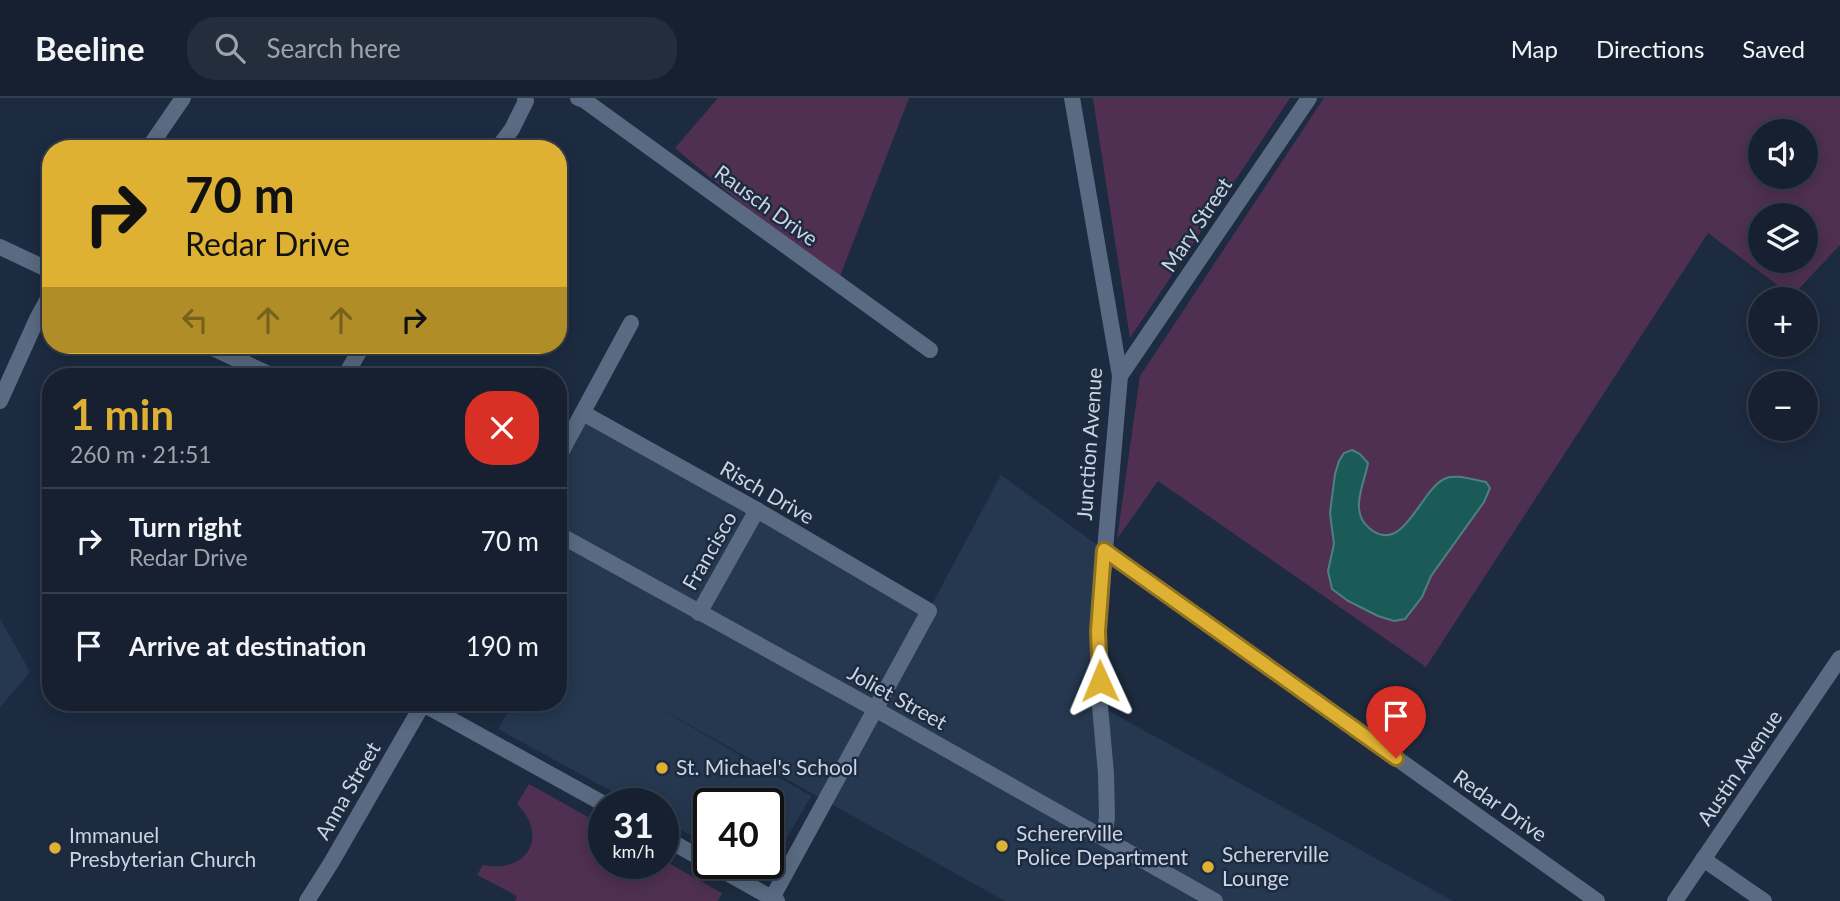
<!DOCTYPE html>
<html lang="en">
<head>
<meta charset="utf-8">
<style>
	:root { --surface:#162030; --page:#232d3c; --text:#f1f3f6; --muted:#9ea3ab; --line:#353e4c; --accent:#deb133 }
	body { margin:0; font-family:Lato,sans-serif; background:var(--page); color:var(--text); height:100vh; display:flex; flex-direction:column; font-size:26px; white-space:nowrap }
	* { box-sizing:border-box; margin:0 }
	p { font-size:23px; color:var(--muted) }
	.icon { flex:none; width:38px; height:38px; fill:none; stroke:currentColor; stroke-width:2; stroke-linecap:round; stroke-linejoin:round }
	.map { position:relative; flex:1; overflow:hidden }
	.panel { position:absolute; left:42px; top:270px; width:525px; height:343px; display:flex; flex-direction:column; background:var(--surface); border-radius:28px; box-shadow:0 4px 18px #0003,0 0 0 2px var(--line) }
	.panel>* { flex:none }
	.banner { position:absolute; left:42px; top:42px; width:525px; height:214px; border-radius:28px; box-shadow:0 4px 18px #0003,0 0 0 2px var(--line); background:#deb133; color:#111; overflow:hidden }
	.tools { position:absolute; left:1748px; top:21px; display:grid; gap:14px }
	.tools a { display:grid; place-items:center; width:70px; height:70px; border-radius:50%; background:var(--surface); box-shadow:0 4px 18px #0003,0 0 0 2px var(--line); font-size:35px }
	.speed { position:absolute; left:588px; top:690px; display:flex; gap:14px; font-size:35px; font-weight:700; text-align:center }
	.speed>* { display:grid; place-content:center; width:91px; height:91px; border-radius:50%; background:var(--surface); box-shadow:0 4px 18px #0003,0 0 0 2px var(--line); line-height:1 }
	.speed small { font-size:18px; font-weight:400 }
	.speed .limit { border:4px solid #111; border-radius:10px; background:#fff; color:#111 }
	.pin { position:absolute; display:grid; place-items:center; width:60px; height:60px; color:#fff; margin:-72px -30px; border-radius:50% 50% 50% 0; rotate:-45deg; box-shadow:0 0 7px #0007 }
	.pin .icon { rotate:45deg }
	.me { position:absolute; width:77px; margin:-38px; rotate:359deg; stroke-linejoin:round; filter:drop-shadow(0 0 5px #0008) }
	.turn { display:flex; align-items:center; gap:24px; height:147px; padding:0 28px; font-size:32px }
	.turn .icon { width:91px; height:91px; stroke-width:2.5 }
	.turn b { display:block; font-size:49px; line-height:60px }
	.lanes { display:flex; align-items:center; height:66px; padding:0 28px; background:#0003; justify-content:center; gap:35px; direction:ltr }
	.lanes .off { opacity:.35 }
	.round { display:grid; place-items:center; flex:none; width:74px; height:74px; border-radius:28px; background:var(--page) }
	.head { display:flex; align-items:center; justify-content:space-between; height:119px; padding:0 28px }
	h1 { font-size:42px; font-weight:700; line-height:52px; color:var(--accent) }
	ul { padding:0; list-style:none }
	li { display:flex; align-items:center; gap:21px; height:105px; padding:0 28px; border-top:2px solid var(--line) }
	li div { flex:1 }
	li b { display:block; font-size:26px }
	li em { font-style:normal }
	header { display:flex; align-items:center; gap:42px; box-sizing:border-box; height:98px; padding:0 35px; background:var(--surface); border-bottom:2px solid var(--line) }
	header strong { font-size:33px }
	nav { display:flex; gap:38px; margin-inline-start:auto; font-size:24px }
	.search { width:490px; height:63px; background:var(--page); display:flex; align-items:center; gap:18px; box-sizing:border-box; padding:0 24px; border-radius:28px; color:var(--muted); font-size:26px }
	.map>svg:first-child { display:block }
	.built { fill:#253850 }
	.green { fill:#4f3052; fill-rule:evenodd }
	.water { fill:#1b5b57; stroke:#507f81; stroke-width:2 }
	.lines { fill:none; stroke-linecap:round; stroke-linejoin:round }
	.minor { stroke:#596a82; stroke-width:16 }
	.route-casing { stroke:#907321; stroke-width:18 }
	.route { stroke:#deb133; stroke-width:12 }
	.poi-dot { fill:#deb133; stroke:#1d2b40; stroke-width:2.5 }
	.labels { text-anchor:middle; stroke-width:5; stroke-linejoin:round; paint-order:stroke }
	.street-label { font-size:21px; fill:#cbd4e2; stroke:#1d2b40 }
	.poi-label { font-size:21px; fill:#cbd4e2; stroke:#1d2b40; text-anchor:start }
</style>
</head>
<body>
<header>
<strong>Beeline</strong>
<div class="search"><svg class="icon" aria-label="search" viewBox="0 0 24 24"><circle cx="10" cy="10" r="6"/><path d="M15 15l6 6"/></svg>Search here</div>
<nav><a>Map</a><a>Directions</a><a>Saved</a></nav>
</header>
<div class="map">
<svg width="1840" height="803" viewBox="0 0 1840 803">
	<rect width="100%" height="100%" fill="#1d2b40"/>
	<g class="built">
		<path d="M583,315L929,512L1001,377L1104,452L1100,608L1453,803H1005L643,601L811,698L765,778L741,765H768V705H709V747L663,722V705H633L498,631L514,604H558V361Z"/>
		<path d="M0,521L30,574L0,609Z"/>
	</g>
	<g class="green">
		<path d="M718,0H909L837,186L675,50Z"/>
		<path d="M1093,0H1290L1130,240Z"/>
		<path d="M1324,0H1840V147L1792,198L1708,135L1426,569L1158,383L1117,441L1140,278ZM1760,33H1806V79H1760ZM1760,117H1806V163H1760Z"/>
		<path d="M529,686L604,728V765H663V762L722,795L718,803H515L517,798L477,777L483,767C526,776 550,739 517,706Z"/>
	</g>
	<path class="water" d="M1352,352L1360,356L1368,365C1364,387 1349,413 1369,430C1403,459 1419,394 1444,381C1455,375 1473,382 1486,384L1490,390L1484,404L1431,478L1422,499L1405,521L1394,523L1378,518L1348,503L1332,491L1328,473L1334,446L1330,415L1335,376L1339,363L1344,355Z"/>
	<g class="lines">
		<g class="minor">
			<path d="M578,0L584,2L930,252"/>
			<path d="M1072,0L1120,278L1098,533L1100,608L1106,676L1107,719L1104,740"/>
			<path d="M148,51L183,0"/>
			<path d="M497,51L512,31L526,3L525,0"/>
			<path d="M0,149L51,173"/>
			<path d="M206,247L273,278"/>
			<path d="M345,278L363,247"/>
			<path d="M1120,278L1309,0"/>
			<path d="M0,303L37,221L51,195"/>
			<path d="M583,315L757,412L929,513L772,800"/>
			<path d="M558,360L631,225"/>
			<path d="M558,436L875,611L1215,803"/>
			<path d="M1104,452L1597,803"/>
			<path d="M699,515L757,412"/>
			<path d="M423,606L604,706"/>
			<path d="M663,739L777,803"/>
			<path d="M1703,761L1764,803"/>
			<path d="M307,803L331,765L424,604"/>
			<path d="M1675,803L1840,560"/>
		</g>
	</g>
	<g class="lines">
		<g class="route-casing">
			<path id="route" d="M1100,583L1098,533L1104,452L1396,660"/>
		</g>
		<use href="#route" class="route"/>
	</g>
	<g class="poi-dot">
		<circle cx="662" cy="670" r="7"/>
		<circle cx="1002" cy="748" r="7"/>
		<circle cx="55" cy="750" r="7"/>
		<circle cx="1208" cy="769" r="7"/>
	</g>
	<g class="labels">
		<g class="street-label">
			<text transform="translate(766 108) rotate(36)" y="7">Rausch Drive</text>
			<text transform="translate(1197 127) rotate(-56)" y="7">Mary Street</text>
			<text transform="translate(1090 346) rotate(-86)" y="7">Junction Avenue</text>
			<text transform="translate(767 395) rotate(30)" y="7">Risch Drive</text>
			<text transform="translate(710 453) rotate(-60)" y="7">Francisco</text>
			<text transform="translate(897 600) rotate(29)" y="7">Joliet Street</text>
			<text transform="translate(1740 670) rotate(-56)" y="7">Austin Avenue</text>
			<text transform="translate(348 693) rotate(-60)" y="7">Anna Street</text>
			<text transform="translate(1500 708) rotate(35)" y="7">Redar Drive</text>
		</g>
		<g class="poi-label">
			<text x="676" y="677">St. Michael's School</text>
			<text x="1016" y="743">Schererville<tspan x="1016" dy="24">Police Department</tspan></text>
			<text x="69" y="745">Immanuel<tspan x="69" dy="24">Presbyterian Church</tspan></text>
			<text x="1222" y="764">Schererville<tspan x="1222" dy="24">Lounge</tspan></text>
		</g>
	</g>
</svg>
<div class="tools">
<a><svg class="icon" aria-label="sound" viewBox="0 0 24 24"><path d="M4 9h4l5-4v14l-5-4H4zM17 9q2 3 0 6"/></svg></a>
<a><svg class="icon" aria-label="layers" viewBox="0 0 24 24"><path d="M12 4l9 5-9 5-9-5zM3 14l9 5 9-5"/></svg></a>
<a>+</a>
<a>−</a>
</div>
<div class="speed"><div>31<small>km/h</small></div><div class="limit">40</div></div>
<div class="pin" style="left:1396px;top:660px;background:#d93025"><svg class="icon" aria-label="arrive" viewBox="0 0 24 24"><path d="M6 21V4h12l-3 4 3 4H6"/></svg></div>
<svg class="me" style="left:1100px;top:583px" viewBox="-20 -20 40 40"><path d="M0-17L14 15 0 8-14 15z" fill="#deb133" stroke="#fff" stroke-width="4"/></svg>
<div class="banner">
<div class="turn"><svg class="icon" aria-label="right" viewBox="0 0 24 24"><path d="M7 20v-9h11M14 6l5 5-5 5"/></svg><div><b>70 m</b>Redar Drive</div></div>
<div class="lanes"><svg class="icon off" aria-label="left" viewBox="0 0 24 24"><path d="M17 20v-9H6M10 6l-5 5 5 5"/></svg><svg class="icon off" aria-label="ahead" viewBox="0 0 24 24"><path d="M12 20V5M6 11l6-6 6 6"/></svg><svg class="icon off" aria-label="ahead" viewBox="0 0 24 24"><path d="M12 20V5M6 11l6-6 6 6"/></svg><svg class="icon" aria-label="right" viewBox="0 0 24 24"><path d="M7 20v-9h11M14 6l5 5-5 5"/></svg></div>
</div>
<section class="panel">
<div class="head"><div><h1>1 min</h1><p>260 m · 21:51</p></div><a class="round" style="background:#d93025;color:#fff"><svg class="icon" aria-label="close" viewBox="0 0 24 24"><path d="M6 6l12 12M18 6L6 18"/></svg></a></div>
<ul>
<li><svg class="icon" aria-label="right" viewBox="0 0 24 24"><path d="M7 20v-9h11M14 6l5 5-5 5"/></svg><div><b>Turn right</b><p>Redar Drive</p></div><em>70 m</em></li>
<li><svg class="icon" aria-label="arrive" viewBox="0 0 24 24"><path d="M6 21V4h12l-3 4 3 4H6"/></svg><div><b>Arrive at destination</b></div><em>190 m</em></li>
</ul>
</section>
</div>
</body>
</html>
